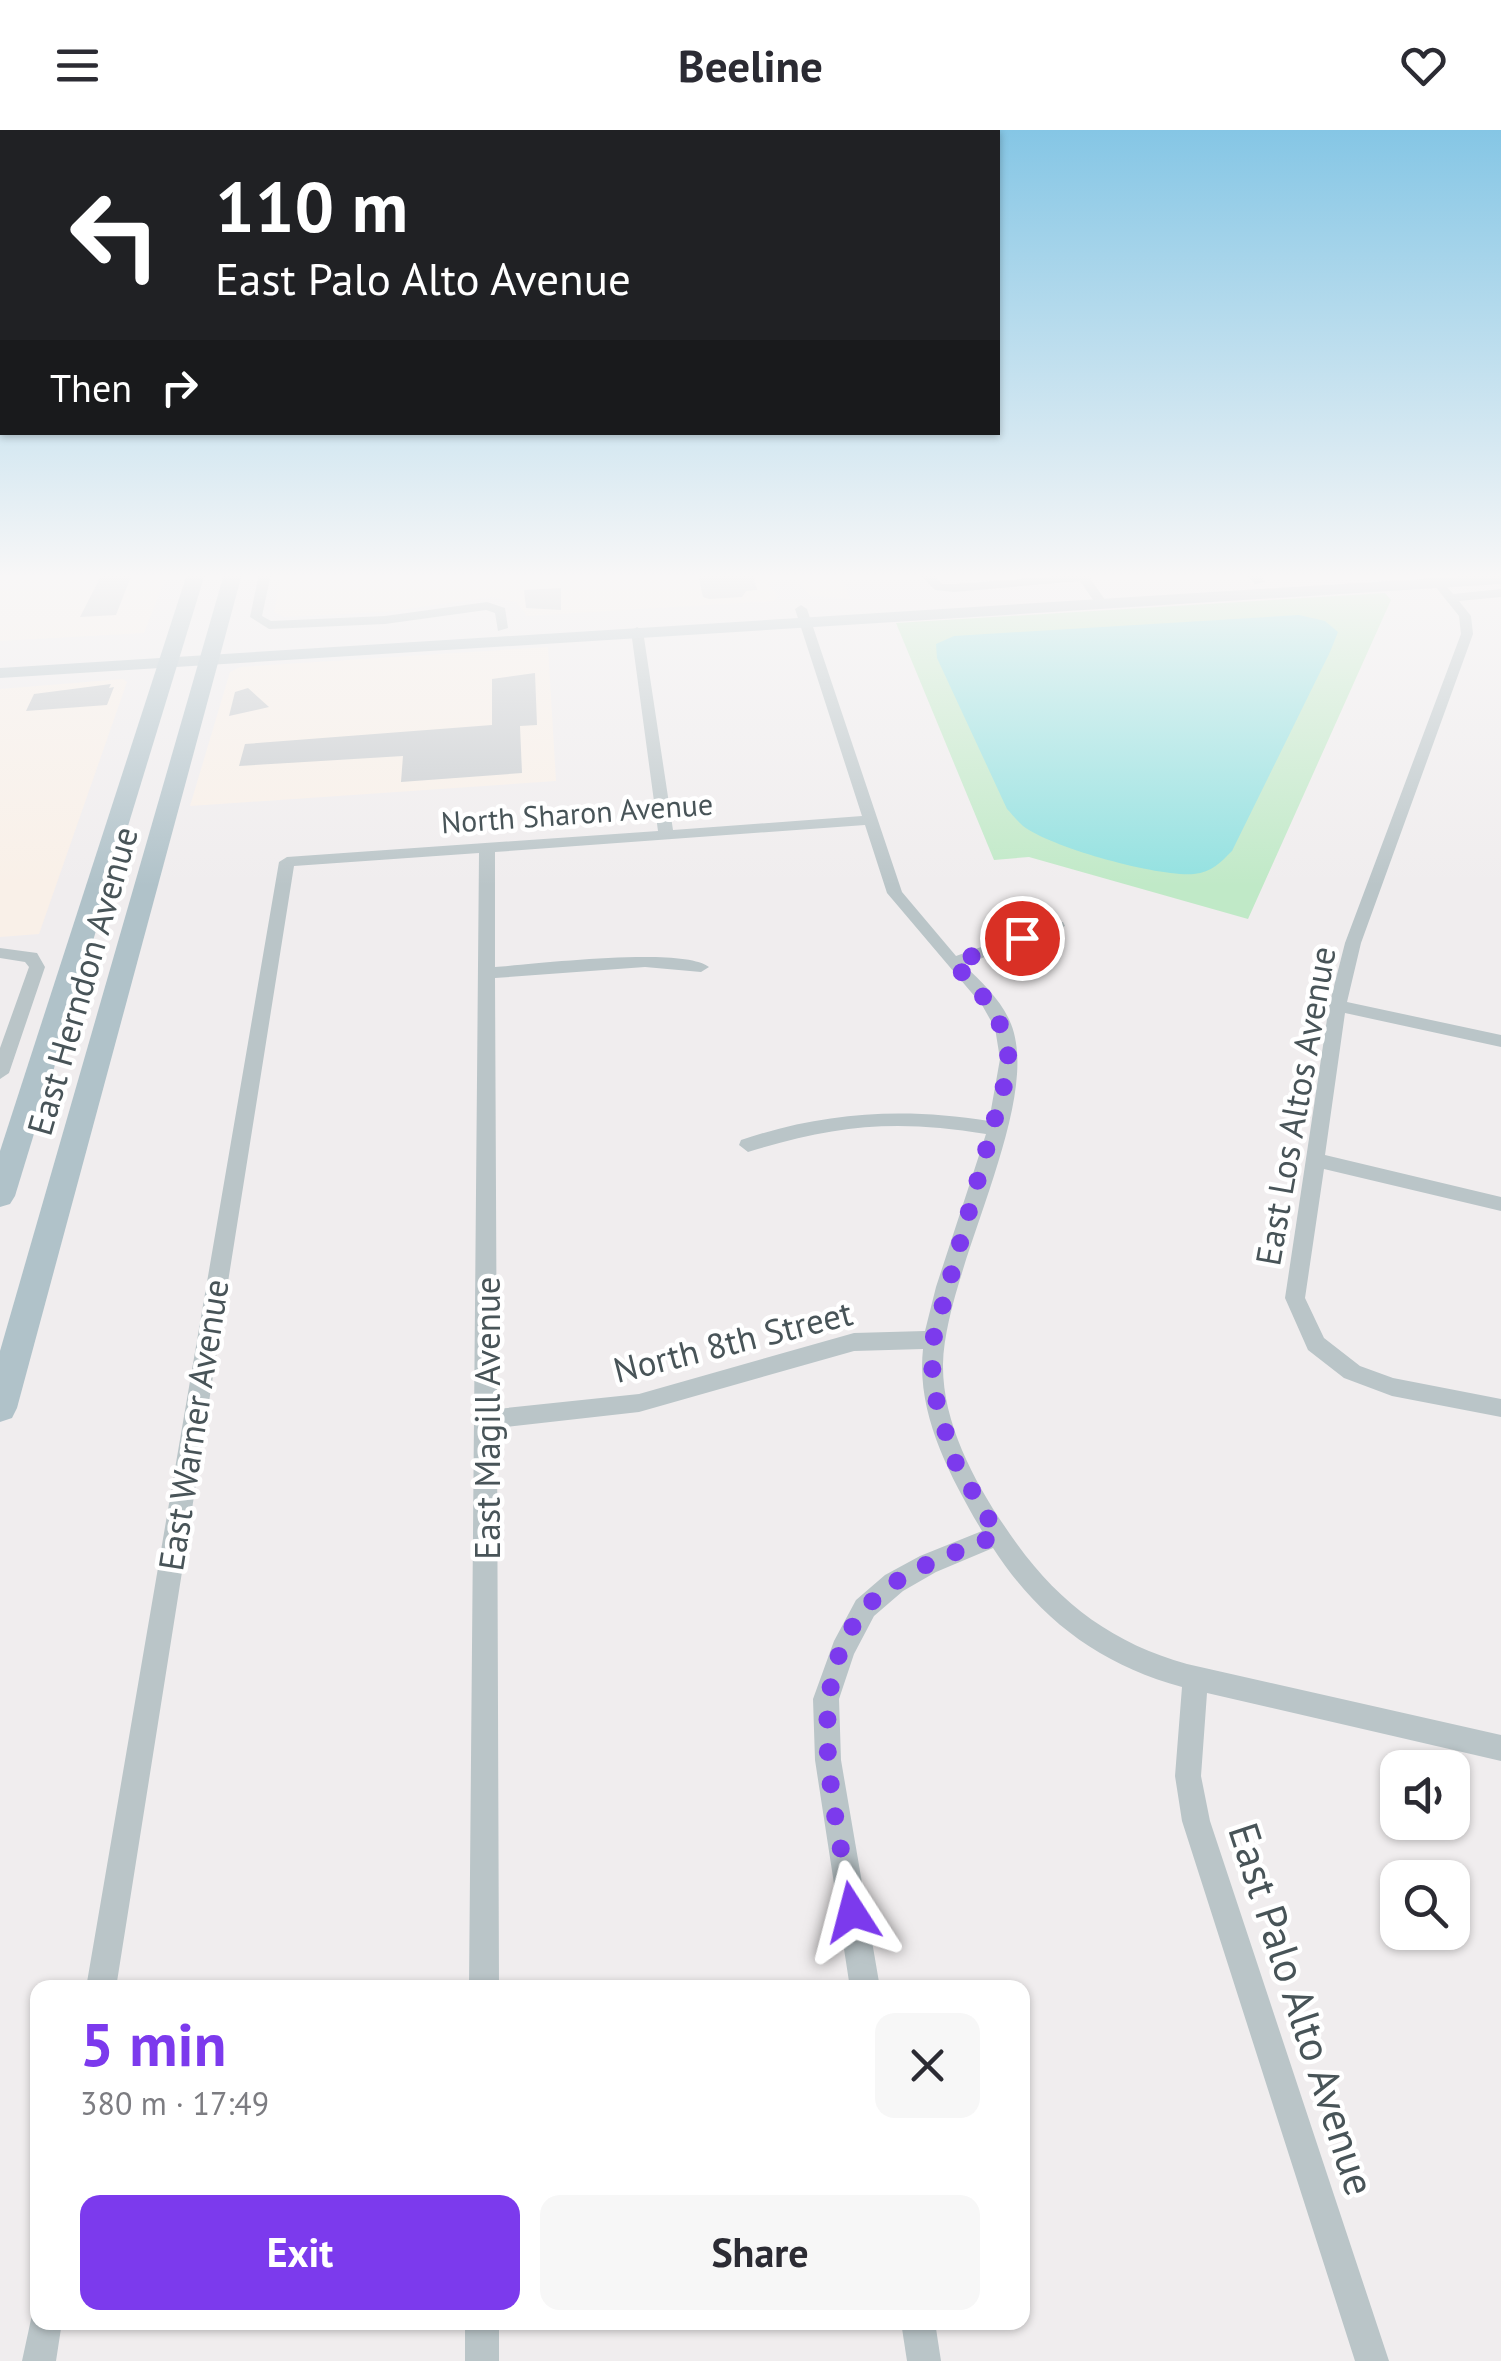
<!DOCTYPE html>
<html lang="en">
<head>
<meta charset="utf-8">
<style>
	:root { --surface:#fff; --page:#f7f7f7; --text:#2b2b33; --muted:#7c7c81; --accent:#7c3aed }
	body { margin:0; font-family:"PT Sans",sans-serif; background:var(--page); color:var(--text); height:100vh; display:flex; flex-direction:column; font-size:38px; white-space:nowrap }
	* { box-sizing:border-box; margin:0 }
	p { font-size:32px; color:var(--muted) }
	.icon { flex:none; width:55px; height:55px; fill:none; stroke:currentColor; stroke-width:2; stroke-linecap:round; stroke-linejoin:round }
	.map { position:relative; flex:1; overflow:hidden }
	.details { position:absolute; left:30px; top:1850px; width:1000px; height:350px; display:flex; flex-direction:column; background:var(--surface); border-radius:20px; box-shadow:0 2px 8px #0004 }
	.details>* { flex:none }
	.banner { position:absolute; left:0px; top:0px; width:1000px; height:305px; box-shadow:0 2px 8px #0004; background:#202124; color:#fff; overflow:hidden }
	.controls { position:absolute; left:1380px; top:1620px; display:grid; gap:20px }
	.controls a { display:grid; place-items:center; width:90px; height:90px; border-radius:20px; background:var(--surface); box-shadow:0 2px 8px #0004; font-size:50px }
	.pin { position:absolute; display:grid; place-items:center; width:85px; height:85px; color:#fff; margin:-42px; border:5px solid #fff; border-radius:50%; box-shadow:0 2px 10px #0007 }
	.me { position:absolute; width:110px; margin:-55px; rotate:351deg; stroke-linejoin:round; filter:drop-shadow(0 0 8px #0008) }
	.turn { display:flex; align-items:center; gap:35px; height:210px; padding:0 50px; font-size:45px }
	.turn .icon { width:130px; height:130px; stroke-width:2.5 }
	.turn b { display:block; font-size:70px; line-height:85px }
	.then { display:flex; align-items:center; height:95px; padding:0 50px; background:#0003; gap:20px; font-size:38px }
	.round { display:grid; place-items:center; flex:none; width:105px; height:105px; border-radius:20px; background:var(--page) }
	.overview { display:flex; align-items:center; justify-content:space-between; height:170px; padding:0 50px }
	h1 { font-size:60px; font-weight:800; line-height:75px; color:var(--accent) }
	.primary-button { display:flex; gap:20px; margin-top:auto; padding:20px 50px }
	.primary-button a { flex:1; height:115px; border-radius:20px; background:var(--accent); color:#fff; font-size:40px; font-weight:800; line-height:115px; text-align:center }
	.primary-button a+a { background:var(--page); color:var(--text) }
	header { display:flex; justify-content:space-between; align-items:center; height:130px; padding:0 50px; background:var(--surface); font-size:45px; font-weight:800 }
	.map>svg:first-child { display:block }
	.commercial { fill:#f9f0e8 }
	.green { fill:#c0e9c7 }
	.water { fill:#92e1e0 }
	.building { fill:#c8cccf }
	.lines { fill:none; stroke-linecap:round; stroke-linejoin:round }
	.minor { fill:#bac5c8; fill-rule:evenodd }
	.secondary { fill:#bbc8cd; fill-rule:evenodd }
	.primary { fill:#b0c2c9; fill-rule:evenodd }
	.route { stroke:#7c3aed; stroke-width:18; stroke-dasharray:0 32.4 }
	.labels { text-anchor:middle; stroke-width:9; stroke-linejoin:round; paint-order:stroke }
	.far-street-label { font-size:30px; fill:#485458; stroke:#fff }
	.street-label { font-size:35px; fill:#485458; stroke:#fff }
	.near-street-label { font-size:42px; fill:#485458; stroke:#fff }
</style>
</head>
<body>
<header><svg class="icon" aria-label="menu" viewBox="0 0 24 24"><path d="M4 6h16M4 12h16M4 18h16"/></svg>Beeline<svg class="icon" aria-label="heart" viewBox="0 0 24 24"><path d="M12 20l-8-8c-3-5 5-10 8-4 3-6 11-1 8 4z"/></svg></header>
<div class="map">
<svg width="1501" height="2231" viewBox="0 0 1501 2231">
	<rect width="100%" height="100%" fill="#f0edee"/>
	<g class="commercial">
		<path d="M0,444H167L144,503L0,511Z"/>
		<path d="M282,444H838L851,469L811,466L791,444L768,454L778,466L774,471L527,486L516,472L492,467L385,482L284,487L274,482Z"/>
		<path d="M548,517L556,651L190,676L230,542L240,537Z"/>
		<path d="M123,549L127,552L39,804L0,807V559Z"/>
	</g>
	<path class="green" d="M1385,463L1391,470L1248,789L1029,727L994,730L896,493Z"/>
	<path class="water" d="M1299,485L1325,491L1338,502L1330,522L1232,721C1220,733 1212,742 1194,744C1158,747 1052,718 1023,696C1017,691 1012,684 1007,679L937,528L936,514L954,506Z"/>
	<g class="building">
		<path d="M102,444H132L116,485L80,487Z"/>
		<path d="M698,444H753L757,460L746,461L742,467L709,469L703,467Z"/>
		<path d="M561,458V480L526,478L524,460Z"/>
		<path d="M535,543L537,595L520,596L522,643L401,652L403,626L239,636L245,614L492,595V549Z"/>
		<path d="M111,554L109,558L114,557L107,575L26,581L34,564Z"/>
		<path d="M248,558L269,577L229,586L235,562Z"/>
	</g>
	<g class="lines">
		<g class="minor">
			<path d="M259,444H271L262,486L271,491L385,486L487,472L505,478L508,498L498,501L495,483L486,480L385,494L269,499L250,487Z"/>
			<path d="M919,444H932L942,454H954L1087,444L1108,474L1098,477L1080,451L954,462L935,460Z"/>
			<path d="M1245,444H1258L1265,452L1255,454Z"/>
			<path d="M1434,451H1442L1453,464L1501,459V467L1459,471L1471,486L1473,504L1361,813L1347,872L1501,905V917L1345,883L1325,1025L1501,1067V1081L1324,1039L1305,1168L1324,1208L1360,1236L1393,1248L1501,1269V1287L1392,1266L1344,1248L1308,1220L1285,1168L1329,876L1345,813L1461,504L1459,486L1434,455Z"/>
			<path d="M801,475L807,479L902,762L956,826L1051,792H1063L1065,796L964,835C982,852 1002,871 1011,894C1043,975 945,1140 943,1234C942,1298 981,1364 1017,1414C1061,1475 1115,1514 1187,1534L1501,1605V1631L1207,1563L1201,1646L1210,1691L1389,2231H1355L1182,1691L1175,1646L1182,1557C1100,1535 1039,1489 993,1418L936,1442L903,1461L874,1486L854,1524L839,1569L841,1630L880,1858H850L815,1630L813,1569L834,1511L856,1470L885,1445L920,1426L982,1401C950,1346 916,1284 923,1219L854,1221L639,1282L497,1298L499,1858H469L479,723L294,736L116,1858H86L279,732L287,727L658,701L631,501L637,497L643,501L673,700L862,686L795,479ZM865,695L887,763L982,875L995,898L1000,929L989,991C903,977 824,982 741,1010L739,1015L748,1022C835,995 896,989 986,1004L936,1157L925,1201L854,1203L639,1264L497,1279L495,848L645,837L701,842L709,837C683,816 535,834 495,837V722Z"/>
			<path d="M0,818L37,823L45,837L9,943L0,949V918L29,837L25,832L0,828Z"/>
			<path d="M38,2178V2192H62L56,2231H22L33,2180Z"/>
			<rect x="465" y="2192" width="34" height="39"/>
			<path d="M901,2192H935L941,2231H907Z"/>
		</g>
		<path class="secondary" d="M1501,444V454L0,548V538Z"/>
		<g class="primary">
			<path d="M187,444H205L15,1066L10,1074L0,1077V1021Z"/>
			<path d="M224,444H242L17,1278L12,1288L0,1292V1221Z"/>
		</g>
	</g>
	<linearGradient id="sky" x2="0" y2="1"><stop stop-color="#85c6e5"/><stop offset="0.59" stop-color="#f8f7f7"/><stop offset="1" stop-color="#f8f7f7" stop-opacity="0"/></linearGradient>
	<rect width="1501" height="756" fill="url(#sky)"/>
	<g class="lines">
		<path class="route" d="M852,1782C836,1677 788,1527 894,1453C925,1432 963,1420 998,1405L953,1328L934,1262L932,1234L933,1210L1009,938C1008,891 984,865 953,833L1022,808"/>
	</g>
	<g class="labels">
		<g class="far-street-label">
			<text transform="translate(577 684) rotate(-4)" y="10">North Sharon Avenue</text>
		</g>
		<g class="street-label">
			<text transform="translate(83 851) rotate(-74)" y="12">East Herndon Avenue</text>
			<text transform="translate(1296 976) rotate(-80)" y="12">East Los Altos Avenue</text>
			<text transform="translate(733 1212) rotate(-14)" y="12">North 8th Street</text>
			<text transform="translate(488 1288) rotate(-90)" y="12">East Magill Avenue</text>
			<text transform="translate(194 1295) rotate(-81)" y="12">East Warner Avenue</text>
		</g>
		<g class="near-street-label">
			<text transform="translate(1302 1879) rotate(72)" y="15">East Palo Alto Avenue</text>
		</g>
	</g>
</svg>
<div class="controls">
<a><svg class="icon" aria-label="sound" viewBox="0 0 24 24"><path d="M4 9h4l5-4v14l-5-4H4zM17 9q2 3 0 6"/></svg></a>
<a><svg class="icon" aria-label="search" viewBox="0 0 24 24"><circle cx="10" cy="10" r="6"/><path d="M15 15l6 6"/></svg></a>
</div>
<div class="pin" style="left:1022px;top:808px;background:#d93025"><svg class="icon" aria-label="arrive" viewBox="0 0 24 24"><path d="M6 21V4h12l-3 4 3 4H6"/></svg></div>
<svg class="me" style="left:852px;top:1782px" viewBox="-20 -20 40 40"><path d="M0-17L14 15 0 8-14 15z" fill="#7c3aed" stroke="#fff" stroke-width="4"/></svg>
<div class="banner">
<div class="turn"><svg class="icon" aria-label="left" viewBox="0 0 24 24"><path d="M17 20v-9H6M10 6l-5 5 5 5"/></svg><div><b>110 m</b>East Palo Alto Avenue</div></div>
<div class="then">Then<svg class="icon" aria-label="right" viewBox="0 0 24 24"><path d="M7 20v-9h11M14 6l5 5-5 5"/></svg></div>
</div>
<section class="details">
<div class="overview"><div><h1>5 min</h1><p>380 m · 17:49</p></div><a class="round"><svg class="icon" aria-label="close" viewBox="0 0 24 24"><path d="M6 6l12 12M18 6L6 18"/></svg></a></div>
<div class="primary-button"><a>Exit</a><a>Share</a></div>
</section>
</div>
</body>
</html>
